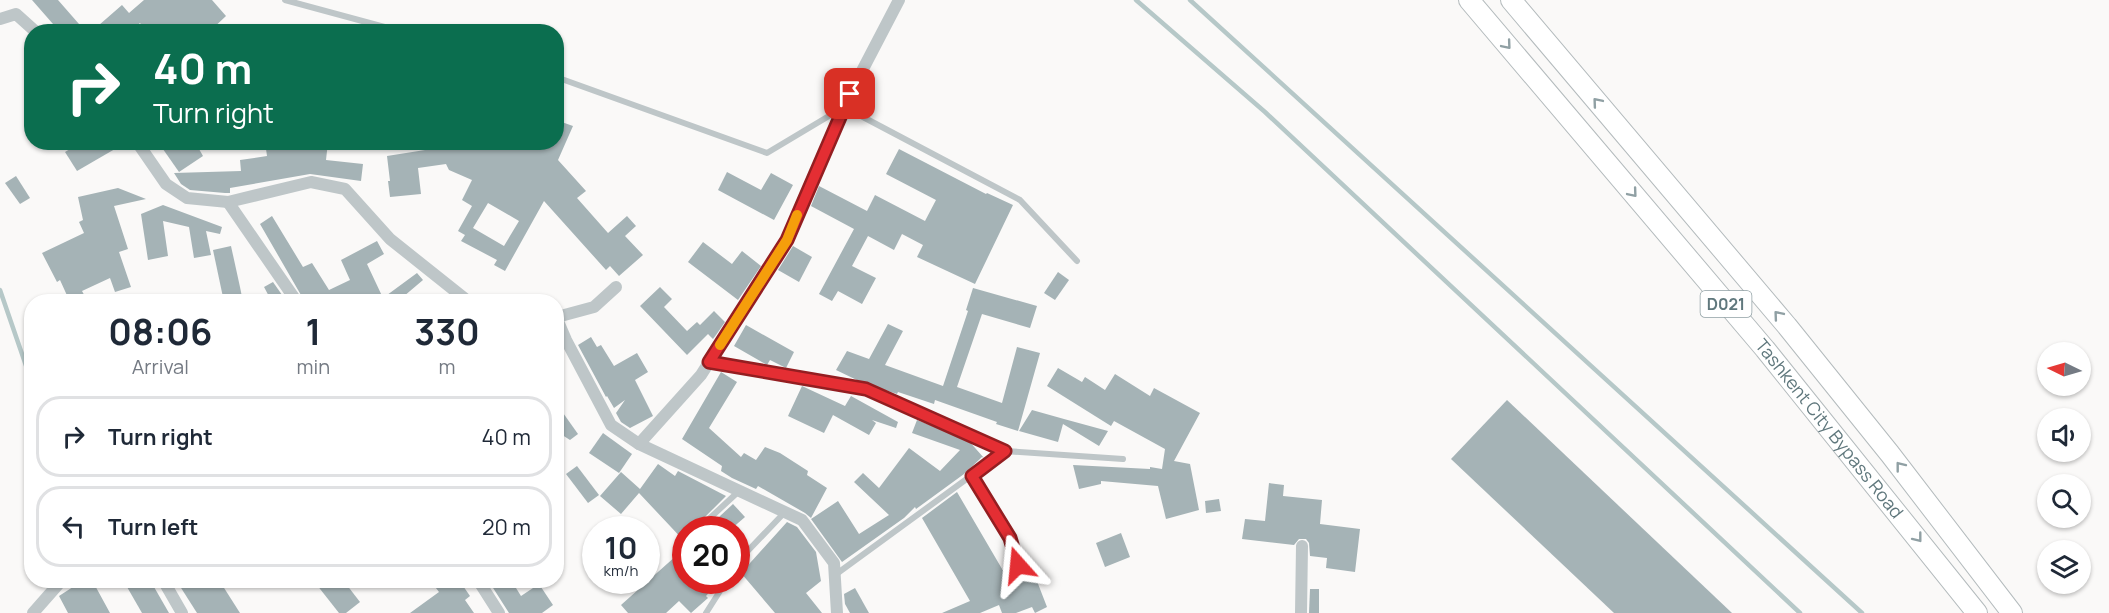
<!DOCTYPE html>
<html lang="en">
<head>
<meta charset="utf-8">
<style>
	:root { --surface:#fff; --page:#f6f6f7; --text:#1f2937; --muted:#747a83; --line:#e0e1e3 }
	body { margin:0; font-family:Manrope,sans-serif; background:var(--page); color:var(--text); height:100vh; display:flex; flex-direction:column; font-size:22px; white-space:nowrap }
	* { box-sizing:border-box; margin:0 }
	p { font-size:20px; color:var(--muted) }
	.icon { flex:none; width:33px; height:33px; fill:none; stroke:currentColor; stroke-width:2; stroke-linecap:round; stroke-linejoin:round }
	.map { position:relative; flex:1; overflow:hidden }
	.drawer { position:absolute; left:24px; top:294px; width:540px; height:294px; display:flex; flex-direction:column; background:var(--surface); border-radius:24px; box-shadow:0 2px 4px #0004 }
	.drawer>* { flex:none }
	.banner { position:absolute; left:24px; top:24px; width:540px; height:126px; border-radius:24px; box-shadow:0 2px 4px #0004; background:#0b6e4f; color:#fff; overflow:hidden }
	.needle { width:39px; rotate:275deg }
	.buttons { position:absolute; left:2037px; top:342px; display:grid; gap:12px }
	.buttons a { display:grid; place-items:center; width:54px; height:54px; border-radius:50%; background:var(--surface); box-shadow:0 2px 4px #0004; font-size:30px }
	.speed { position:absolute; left:582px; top:516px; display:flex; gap:12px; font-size:30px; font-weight:700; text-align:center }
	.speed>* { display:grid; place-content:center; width:78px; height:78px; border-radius:50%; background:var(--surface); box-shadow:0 2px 4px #0004; line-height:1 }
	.speed small { font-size:15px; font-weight:400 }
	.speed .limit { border:9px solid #d22; background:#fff; color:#111 }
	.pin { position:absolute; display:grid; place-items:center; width:51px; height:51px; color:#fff; margin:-26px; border-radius:12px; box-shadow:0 3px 9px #0006 }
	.me { position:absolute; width:66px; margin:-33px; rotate:342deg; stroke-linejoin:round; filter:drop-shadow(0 0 4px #0008) }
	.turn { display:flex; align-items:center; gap:21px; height:126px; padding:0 30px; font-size:27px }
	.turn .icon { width:78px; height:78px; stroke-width:2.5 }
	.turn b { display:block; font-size:42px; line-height:51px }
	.eta { display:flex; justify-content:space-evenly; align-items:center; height:102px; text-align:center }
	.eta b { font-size:36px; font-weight:700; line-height:42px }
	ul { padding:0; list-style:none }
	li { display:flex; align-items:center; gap:18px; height:81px; margin:0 12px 9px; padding:0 18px; border:3px solid var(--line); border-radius:24px }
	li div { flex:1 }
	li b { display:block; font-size:22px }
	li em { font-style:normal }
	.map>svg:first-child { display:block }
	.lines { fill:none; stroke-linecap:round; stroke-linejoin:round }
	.stream { stroke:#b6c8c8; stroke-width:4.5 }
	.building { fill:#a5b3b6; fill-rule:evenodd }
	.trunk-casing { stroke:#b4bbbd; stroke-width:22 }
	.service { stroke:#bec6c8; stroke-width:6 }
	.minor { stroke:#bec6c8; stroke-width:12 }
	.trunk { stroke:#fff; stroke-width:20 }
	.oneway { stroke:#90a0a4 }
	.route-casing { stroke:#941e21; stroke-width:15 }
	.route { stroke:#e42e33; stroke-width:10 }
	.slow { stroke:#f59e0b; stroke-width:10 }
	.labels { text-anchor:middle; stroke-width:6; stroke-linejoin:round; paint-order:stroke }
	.shield { fill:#fff; stroke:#90a0a4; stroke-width:1.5 }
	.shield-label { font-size:16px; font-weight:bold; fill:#60787d }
	.street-label { font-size:18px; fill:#60787d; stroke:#fff }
</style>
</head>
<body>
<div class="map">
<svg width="2109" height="613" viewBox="0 0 2109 613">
	<rect width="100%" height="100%" fill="#faf9f8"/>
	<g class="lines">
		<g class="stream">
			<path d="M1136,0L1265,112L1800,613"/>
			<path d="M1190,0L1862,613"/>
			<path d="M0,290L32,383"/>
		</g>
	</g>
	<g class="building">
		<path d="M32,0H58L86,32H60Z"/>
		<path d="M144,0H212L226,16L209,32H147L140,23L129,32H91L122,5L129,13Z"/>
		<path d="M556,120L573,126L558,160L586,191L577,198L608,233L627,216L636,226L625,236L643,255L619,276L610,266L606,270L544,201L505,271L494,265L497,260L461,241L465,235L458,231L472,206L462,200L472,180L449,170L446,164L418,168L421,194L390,197L388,181H390L387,156L425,150L424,142H535L547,148L550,142H556ZM488,203L519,221L504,246L473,228Z"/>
		<path d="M82,142H127L77,171L65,152Z"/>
		<path d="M158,142H195L203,156L179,172Z"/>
		<path d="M265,142H328L326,160L363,164L361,181L310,174L230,188V193H225L190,190L181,184L174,173L241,171L240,160L267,156Z"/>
		<path d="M899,149L986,194L987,193L1013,205L975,284L917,257L923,245L902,234L894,250L868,236L852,266L876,278L862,304L838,291L832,301L819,294L854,229L811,206L819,186L867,211L875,195L925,221L936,200L886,174Z"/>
		<path d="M727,172L761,190L771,173L793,185L774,220L718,190Z"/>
		<path d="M16,176L30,198L20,204L5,183Z"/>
		<path d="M118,188L146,199L114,206L128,249L119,252L131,287L115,292L110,278L82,291L88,302H70L60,280L57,282L42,253L84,233L79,222L83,220L78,197Z"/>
		<path d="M163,205L222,227L220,234L206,231L211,255L194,258L189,227L163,221L168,256L148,260L141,214Z"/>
		<path d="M272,216L303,267L312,263L329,290L350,280L341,260L377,241L384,254L367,264L383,298L417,273L423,280L397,302H305L260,224Z"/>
		<path d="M703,242L732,264L742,251L761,266L738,300L688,262Z"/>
		<path d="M231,246L240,287L243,302H224L213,250Z"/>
		<path d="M793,246L812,257L799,282L778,270Z"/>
		<path d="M1058,272L1069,280L1055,300L1044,293Z"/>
		<path d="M273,282L287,302H272L264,287Z"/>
		<path d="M660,287L672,299L664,307L687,331L697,322L700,325L714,311L725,322L716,335L713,339L708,334L687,355L640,306Z"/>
		<path d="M973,288L1037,306L1030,328L982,314L957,387L1002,403L1017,347L1040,353L1018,431L996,424L997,422L935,400L934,404L898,392L897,394L861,382L836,370L847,351L869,359L888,324L903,331L885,365L943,386L968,311L966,310Z"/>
		<path d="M746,325L794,352L786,368L770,360L767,365L734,346Z"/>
		<path d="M591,337L597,347L601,345L614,366L637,353L648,372L635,380L653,416L630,428L621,422L616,413L625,400L614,408L607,396L606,397L578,345Z"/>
		<path d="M1058,368L1082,382L1085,377L1105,390L1115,374L1150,396L1154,388L1200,413L1174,461L1190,464L1199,510L1166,519L1158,486L1101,481V484L1079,489L1073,465L1150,469V467L1162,469L1165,449L1114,421L1111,426L1047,386Z"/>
		<path d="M721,372L737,382L709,428L741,457L744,453L756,460L765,447L780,453L808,471L807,475L827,488L811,518L805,513L758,486L756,489L732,478L721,471L722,466L682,439Z"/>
		<path d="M802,386L845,406L851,396L898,422L896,428L872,420L876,423L869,435L833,415L824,433L788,416Z"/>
		<path d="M1507,400L1732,613H1614L1451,459Z"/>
		<path d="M556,403L578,434L570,440L556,431Z"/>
		<path d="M1032,410L1064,419L1108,431L1099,446L1063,424L1058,442L1019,431Z"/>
		<path d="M917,420L968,440L984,458L982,457L964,474L916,509L915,507L904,518L842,562L811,519L838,501L859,534L889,515L854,482L863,473L879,488L909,448L940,471L960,450L912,433Z"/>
		<path d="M603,433L632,454L619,473L589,453Z"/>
		<path d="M658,464L675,476L678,471L726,496L692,530H686V543L639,493L621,514L600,496L621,472L640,489Z"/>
		<path d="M577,466L599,495L588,503L566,474Z"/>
		<path d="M1269,483L1284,485L1283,496L1322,500L1320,524L1360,529L1355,572L1326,568L1327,558L1310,556L1309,543L1306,539H1299L1294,545L1242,539L1245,519L1265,521Z"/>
		<path d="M957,492L1005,574L1016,570L1019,572L1022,580L1035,576L1047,607L1035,613L1032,607L1016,613H1002L999,605L980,613H942L970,601L922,518Z"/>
		<path d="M1219,499L1221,511L1206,513L1205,501Z"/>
		<path d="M733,504L745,517L730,530H705Z"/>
		<path d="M787,522L797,527L816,552L821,581L806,593L822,613H775L741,573Z"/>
		<path d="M1121,533L1130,557L1105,567L1096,543Z"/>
		<path d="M686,547V580H720L706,596L708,598L691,613L679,601L666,613H628L621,605Z"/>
		<path d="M73,580H92L110,613H68L59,596L76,585Z"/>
		<path d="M123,580H150L169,613H142Z"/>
		<path d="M176,580H219L240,613H197Z"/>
		<path d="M313,580H343L360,602L346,613H339Z"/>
		<path d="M430,580H459L470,596L465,600L474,613H410L439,592Z"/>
		<path d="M488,580H511L521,596L539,584L553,605L542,613H509Z"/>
		<path d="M855,588L869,613H850L845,604L844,594Z"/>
		<path d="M1310,589H1319V613H1309Z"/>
	</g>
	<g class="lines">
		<g class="trunk-casing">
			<g id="trunk">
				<path id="s1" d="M1469,0L1765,349L1977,613"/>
				<path d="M1511,0L1787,326L1890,454L2012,613"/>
			</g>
		</g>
		<g class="service">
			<path d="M285,0L403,32"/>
			<path d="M556,77L767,153L844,107L1020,200L1077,261"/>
			<path d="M709,362L866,389L1005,451"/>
			<path d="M972,476L1010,538L1018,565L1028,572"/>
			<path d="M697,530L738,492"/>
			<path d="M736,565L742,557L784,513"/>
			<path d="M835,575L1005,451L1123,459"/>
			<path d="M706,613L727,580"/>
		</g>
		<g class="minor">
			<path d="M0,19L16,14L36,32"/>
			<path d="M137,142L166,184L187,198L228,202L311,182L345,189L390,239L469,302"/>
			<path d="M228,202L297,302"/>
			<path d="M556,317L566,340L611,425L639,444L802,520L834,563L837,613"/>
			<path d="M557,317L594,307L616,287"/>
			<path d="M639,444L701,375L787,240L850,94L899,0"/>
			<path d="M163,580L182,613"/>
			<path d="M478,580L499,613"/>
			<path d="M33,613L62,580"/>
			<path d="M1301,613L1302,546"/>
		</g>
		<use href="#trunk" class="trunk"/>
	</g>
	<defs><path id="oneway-chevron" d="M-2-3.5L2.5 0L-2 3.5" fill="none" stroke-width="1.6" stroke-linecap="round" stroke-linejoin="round" transform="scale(1.5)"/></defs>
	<g class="oneway">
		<use href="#oneway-chevron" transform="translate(1507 45) rotate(50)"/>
		<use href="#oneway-chevron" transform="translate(1597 102) rotate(-130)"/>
		<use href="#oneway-chevron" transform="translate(1633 193) rotate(50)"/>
		<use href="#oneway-chevron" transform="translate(1778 315) rotate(-130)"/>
		<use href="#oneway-chevron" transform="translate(1900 466) rotate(-128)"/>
		<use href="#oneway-chevron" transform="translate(1918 538) rotate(52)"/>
	</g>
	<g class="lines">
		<g class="route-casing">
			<path id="route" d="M850,94L787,240L709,362L866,389L1005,451L972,476L1010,538L1018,565"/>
		</g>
		<use href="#route" class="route"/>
		<path class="slow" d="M720,345L787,240L797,215"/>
	</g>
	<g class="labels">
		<rect class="shield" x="1700.5" y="291" width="51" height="26" rx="4.5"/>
		<g class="shield-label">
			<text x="1726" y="310">D021</text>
		</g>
		<g class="street-label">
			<text dy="6" stroke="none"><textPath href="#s1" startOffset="560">Tashkent City Bypass Road</textPath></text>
		</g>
	</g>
</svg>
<div class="buttons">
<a><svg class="needle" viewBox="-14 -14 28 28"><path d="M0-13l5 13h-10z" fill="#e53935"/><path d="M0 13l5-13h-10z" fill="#747a83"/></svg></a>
<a><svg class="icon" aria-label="sound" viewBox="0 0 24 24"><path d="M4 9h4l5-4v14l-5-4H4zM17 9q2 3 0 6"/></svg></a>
<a><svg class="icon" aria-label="search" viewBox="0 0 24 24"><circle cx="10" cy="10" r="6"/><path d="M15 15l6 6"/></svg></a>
<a><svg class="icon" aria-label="layers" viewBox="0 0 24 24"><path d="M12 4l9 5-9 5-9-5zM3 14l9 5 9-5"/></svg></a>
</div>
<div class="speed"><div>10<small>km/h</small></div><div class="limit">20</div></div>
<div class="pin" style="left:850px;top:94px;background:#d93025"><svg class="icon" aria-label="arrive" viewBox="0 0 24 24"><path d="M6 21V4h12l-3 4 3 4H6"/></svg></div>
<svg class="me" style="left:1018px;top:565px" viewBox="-20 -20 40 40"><path d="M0-17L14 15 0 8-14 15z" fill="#e42e33" stroke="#fff" stroke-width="4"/></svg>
<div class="banner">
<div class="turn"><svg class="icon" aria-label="right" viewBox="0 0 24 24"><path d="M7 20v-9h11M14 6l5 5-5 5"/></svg><div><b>40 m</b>Turn right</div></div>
</div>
<section class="drawer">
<div class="eta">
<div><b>08:06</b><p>Arrival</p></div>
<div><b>1</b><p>min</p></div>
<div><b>330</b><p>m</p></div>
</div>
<ul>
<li><svg class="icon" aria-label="right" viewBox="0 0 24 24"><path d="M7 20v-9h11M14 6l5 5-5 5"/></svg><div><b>Turn right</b></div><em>40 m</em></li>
<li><svg class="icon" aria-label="left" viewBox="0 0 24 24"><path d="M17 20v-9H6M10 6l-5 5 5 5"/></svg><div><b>Turn left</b></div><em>20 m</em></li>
</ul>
</section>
</div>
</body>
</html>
